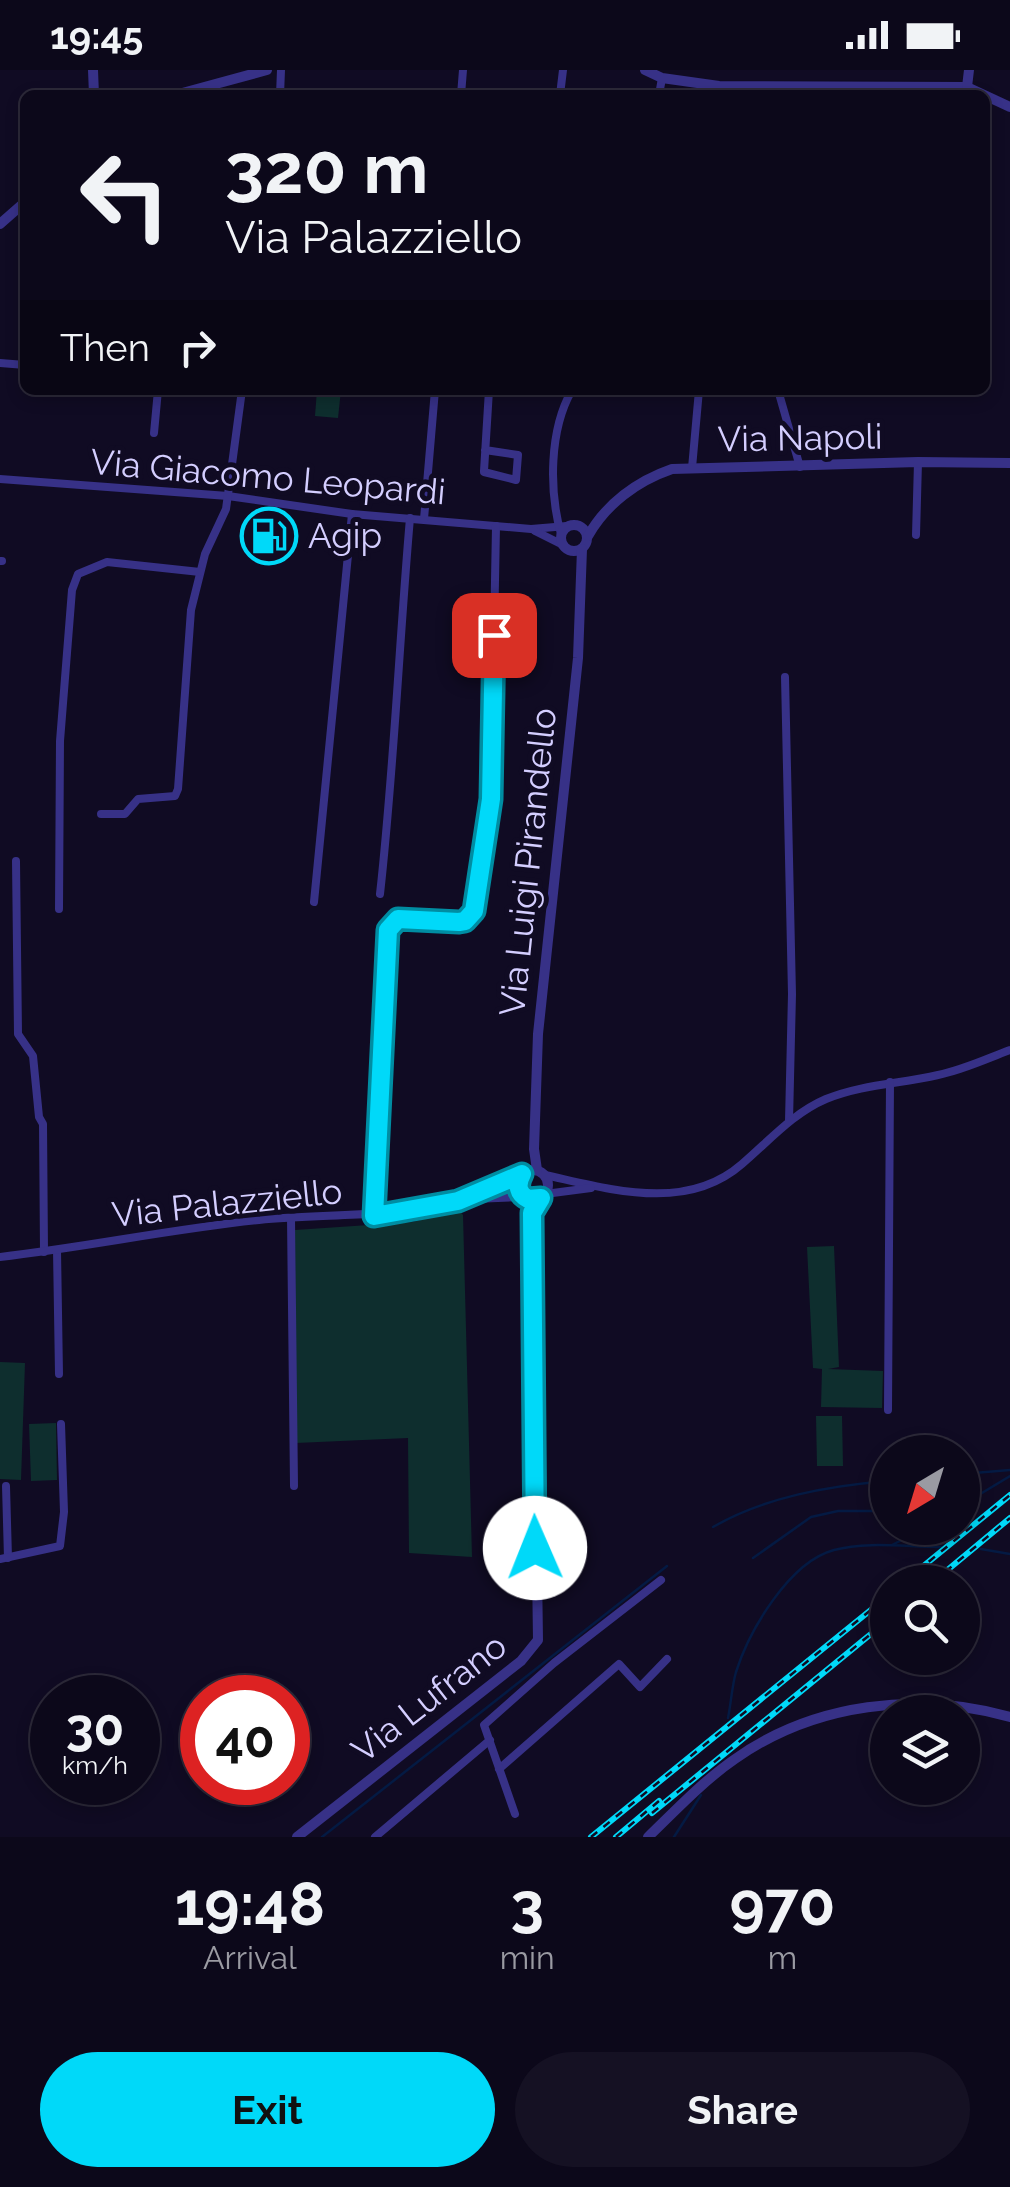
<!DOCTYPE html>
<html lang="en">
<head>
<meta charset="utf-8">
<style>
	:root { --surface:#0c081a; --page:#151123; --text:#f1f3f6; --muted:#9a9aa2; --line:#2c2939; --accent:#00d9f9 }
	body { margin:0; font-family:Raleway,sans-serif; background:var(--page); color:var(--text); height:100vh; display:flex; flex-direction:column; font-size:38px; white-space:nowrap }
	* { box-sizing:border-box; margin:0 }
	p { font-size:32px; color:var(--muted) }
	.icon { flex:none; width:55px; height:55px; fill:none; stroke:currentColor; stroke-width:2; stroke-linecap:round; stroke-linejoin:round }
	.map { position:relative; height:1767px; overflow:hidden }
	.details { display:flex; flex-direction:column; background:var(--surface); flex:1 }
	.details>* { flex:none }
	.top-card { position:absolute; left:20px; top:20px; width:970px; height:305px; border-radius:15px; box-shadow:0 5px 15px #0003,0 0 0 2px var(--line); background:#0c081a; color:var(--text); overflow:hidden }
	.needle { width:65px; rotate:218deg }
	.fabs { position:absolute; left:870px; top:1365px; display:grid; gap:20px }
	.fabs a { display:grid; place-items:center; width:110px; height:110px; border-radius:50%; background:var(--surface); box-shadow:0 5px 15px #0003,0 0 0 2px var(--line); font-size:50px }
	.speed { position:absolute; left:30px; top:1605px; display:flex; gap:20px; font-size:50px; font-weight:700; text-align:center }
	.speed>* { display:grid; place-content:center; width:130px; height:130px; border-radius:50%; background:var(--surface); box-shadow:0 5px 15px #0003,0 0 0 2px var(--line); line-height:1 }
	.speed small { font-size:25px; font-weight:400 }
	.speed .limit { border:15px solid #d22; background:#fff; color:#111 }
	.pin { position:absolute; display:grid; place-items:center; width:85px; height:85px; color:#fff; margin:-42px; border-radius:20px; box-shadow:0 5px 15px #0006 }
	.me { position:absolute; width:110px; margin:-55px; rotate:359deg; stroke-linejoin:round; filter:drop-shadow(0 0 8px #0008) }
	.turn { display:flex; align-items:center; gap:35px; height:210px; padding:0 40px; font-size:45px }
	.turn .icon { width:130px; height:130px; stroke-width:2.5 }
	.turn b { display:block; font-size:70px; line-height:85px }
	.then { display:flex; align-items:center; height:95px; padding:0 40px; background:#0003; gap:20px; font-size:38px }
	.eta { display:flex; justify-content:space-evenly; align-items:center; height:170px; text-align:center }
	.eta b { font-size:60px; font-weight:700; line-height:70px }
	.button { display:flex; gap:20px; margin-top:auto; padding:20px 40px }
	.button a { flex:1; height:115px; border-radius:60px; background:var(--accent); color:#111; font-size:40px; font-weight:700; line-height:115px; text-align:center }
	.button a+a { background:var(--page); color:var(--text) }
	.status { display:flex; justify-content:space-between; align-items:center; height:70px; padding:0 50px; background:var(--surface); direction:ltr }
	.status svg { height:28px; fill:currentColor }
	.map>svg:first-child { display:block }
	.green { fill:#0e2e2e }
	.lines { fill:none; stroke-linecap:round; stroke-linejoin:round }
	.stream { stroke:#041a43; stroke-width:2.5 }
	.minor { stroke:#373187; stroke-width:8 }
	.tertiary { stroke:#373187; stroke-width:10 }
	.rail-casing { stroke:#00d9f9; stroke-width:6 }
	.rail { stroke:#100b23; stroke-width:2.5; stroke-dasharray:8; stroke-linecap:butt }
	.route-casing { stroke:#008da2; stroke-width:25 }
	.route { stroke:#00d9f9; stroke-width:18 }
	.labels { text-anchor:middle; stroke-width:10; stroke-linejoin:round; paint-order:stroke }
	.street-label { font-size:35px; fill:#d4ceff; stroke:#100b23 }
	.poi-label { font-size:35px; fill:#d4ceff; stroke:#100b23; text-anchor:start }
</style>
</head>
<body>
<div class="status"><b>19:45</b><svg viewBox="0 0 49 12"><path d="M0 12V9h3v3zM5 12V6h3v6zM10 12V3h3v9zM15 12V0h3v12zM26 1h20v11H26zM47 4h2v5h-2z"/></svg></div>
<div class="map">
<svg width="1010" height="1767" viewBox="0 0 1010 1767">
	<rect width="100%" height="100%" fill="#100b23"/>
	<g class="green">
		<path d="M317,320H341L338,348L315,346Z"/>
		<path d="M459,1140L463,1145L472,1487L409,1483L408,1368L296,1373L295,1160L413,1152Z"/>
		<path d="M834,1176L839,1297L828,1299L883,1301L882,1338L821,1337L822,1299L813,1298L807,1177Z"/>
		<path d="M0,1292L25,1293L21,1410L0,1409Z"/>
		<path d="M816,1346H842L843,1396H817Z"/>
		<path d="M56,1353L57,1410L31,1411L29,1354Z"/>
	</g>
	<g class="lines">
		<g class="stream">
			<path d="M962,1404L1010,1400"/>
			<path d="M962,1435L1010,1406"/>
			<path d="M713,1457C765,1427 828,1416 888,1411"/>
			<path d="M892,1475L925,1458"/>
			<path d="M981,1479L1010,1484"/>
			<path d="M753,1488L811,1447L838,1441H888"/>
			<path d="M728,1648C731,1633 732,1616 736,1602C749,1561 789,1492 834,1480C867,1471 906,1477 941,1477"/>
			<path d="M322,1767L667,1496"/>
			<path d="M674,1767L701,1725"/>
		</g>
		<g class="minor">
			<path d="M280,25L281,0"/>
			<path d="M461,25L463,0"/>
			<path d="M560,25L563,0"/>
			<path d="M659,25L662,8"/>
			<path d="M0,293L25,295"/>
			<path d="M778,320L800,397"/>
			<path d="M154,363L158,320"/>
			<path d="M485,380L518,385L516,410L484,402V401L489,320"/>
			<path d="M692,398L699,320"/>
			<path d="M0,409L228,426L352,444L531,459L567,456"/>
			<path d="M424,449L435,320"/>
			<path d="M535,461L563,475"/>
			<path d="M561,464C549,421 549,360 572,320"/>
			<path d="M916,465L918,392"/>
			<path d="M0,491H2"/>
			<path d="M785,607L792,924L789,1051"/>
			<path d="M101,744H125L138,729L175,726L178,719L191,540L205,484L226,439L242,320"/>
			<path d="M16,791L18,964L33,986L39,1047L43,1054L44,1182"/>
			<path d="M380,824C394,699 399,574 410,448"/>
			<path d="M314,832L352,444"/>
			<path d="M59,839L60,671L72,520L78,504L107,492L200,502"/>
			<path d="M545,1105C610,1119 686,1143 742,1094C769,1071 793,1043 826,1029C863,1014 900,1014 938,1005C963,1000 986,989 1010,980"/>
			<path d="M545,1124L591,1118"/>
			<path d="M473,1129L523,1127"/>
			<path d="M374,1146L389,856C407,836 447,862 471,846L475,836L491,729L496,456"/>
			<path d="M291,1148L294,1416"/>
			<path d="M57,1180L59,1304"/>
			<path d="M0,1187C87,1177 172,1159 259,1150C348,1141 441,1153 522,1105"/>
			<path d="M888,1340L890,1012"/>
			<path d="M6,1416L8,1488"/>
			<path d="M0,1489L60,1476L64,1442L61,1354"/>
			<path d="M499,1699L619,1594L640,1617L667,1589"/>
			<path d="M515,1744L484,1655L554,1593L661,1510"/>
			<path d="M375,1767L490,1670"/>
		</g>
		<g class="tertiary">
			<path d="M93,0L94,25"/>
			<path d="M645,0L662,8L719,16L967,17L1010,37"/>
			<path d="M967,17L969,0"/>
			<path d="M175,25L267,0"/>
			<path d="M0,154L25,132"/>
			<circle cx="574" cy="468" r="13"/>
			<path d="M588,466C606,434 637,411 672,399L918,392L1010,393"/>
			<circle cx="533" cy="1115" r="15"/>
			<path d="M537,1100L534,1079L538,964L578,588L582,479"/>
			<path d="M297,1767L521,1591L538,1570L532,1143L528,1129"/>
			<path d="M648,1767C676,1740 703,1711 735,1689C814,1633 918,1621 1010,1647"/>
		</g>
		<g class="rail-casing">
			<g id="rail">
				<path d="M904,1512L1010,1425"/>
				<path d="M933,1512L1010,1448"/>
				<path d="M652,1743L888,1550"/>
				<path d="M591,1767L888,1526"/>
				<path d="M616,1767L659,1731"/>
			</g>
		</g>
		<use href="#rail" class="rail"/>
	</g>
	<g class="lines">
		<g class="route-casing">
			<path id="route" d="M494,565L491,729L474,841L465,851L459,852L398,849L388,860L374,1146L458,1131L522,1104C516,1115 518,1124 528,1129L541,1128L532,1143L535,1478"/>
		</g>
		<use href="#route" class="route"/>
	</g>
	<defs>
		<g id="fuel-ring" transform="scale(2.875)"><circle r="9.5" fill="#100b23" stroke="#00d9f9" stroke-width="1.5"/><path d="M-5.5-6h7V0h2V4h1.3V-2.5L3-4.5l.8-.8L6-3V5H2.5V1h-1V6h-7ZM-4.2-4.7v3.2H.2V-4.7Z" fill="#00d9f9"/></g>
	</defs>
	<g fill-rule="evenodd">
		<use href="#fuel-ring" x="269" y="466"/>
	</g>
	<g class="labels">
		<g class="street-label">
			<text transform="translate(800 368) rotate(-1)" y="12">Via Napoli</text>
			<text transform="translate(268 407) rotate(5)" y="12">Via Giacomo Leopardi</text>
			<text transform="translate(528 792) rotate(-84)" y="12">Via Luigi Pirandello</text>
			<text transform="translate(227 1133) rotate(-6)" y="12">Via Palazziello</text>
			<text transform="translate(429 1628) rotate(-38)" y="12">Via Lufrano</text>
		</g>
		<g class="poi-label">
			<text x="308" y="478">Agip</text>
		</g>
	</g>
</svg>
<div class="fabs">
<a><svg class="needle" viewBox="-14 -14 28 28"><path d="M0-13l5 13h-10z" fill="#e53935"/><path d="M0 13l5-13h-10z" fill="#9a9aa2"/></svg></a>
<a><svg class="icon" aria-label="search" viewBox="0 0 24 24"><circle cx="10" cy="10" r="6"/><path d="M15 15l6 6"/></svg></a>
<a><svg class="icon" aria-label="layers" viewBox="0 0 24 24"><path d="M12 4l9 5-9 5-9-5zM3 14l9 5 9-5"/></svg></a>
</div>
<div class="speed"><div>30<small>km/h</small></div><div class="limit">40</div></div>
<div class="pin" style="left:494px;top:565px;background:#d93025"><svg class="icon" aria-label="arrive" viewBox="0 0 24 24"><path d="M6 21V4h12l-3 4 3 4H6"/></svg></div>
<svg class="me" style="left:535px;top:1478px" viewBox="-20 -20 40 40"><circle r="19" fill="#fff"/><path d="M0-13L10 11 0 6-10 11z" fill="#00d9f9"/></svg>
<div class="top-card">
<div class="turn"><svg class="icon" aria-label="left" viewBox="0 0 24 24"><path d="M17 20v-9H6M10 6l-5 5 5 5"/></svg><div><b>320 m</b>Via Palazziello</div></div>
<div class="then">Then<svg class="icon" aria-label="right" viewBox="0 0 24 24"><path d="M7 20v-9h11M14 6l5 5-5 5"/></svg></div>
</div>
</div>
<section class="details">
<div class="eta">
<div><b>19:48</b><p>Arrival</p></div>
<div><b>3</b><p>min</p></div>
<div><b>970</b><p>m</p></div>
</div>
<div class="button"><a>Exit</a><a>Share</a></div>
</section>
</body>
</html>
